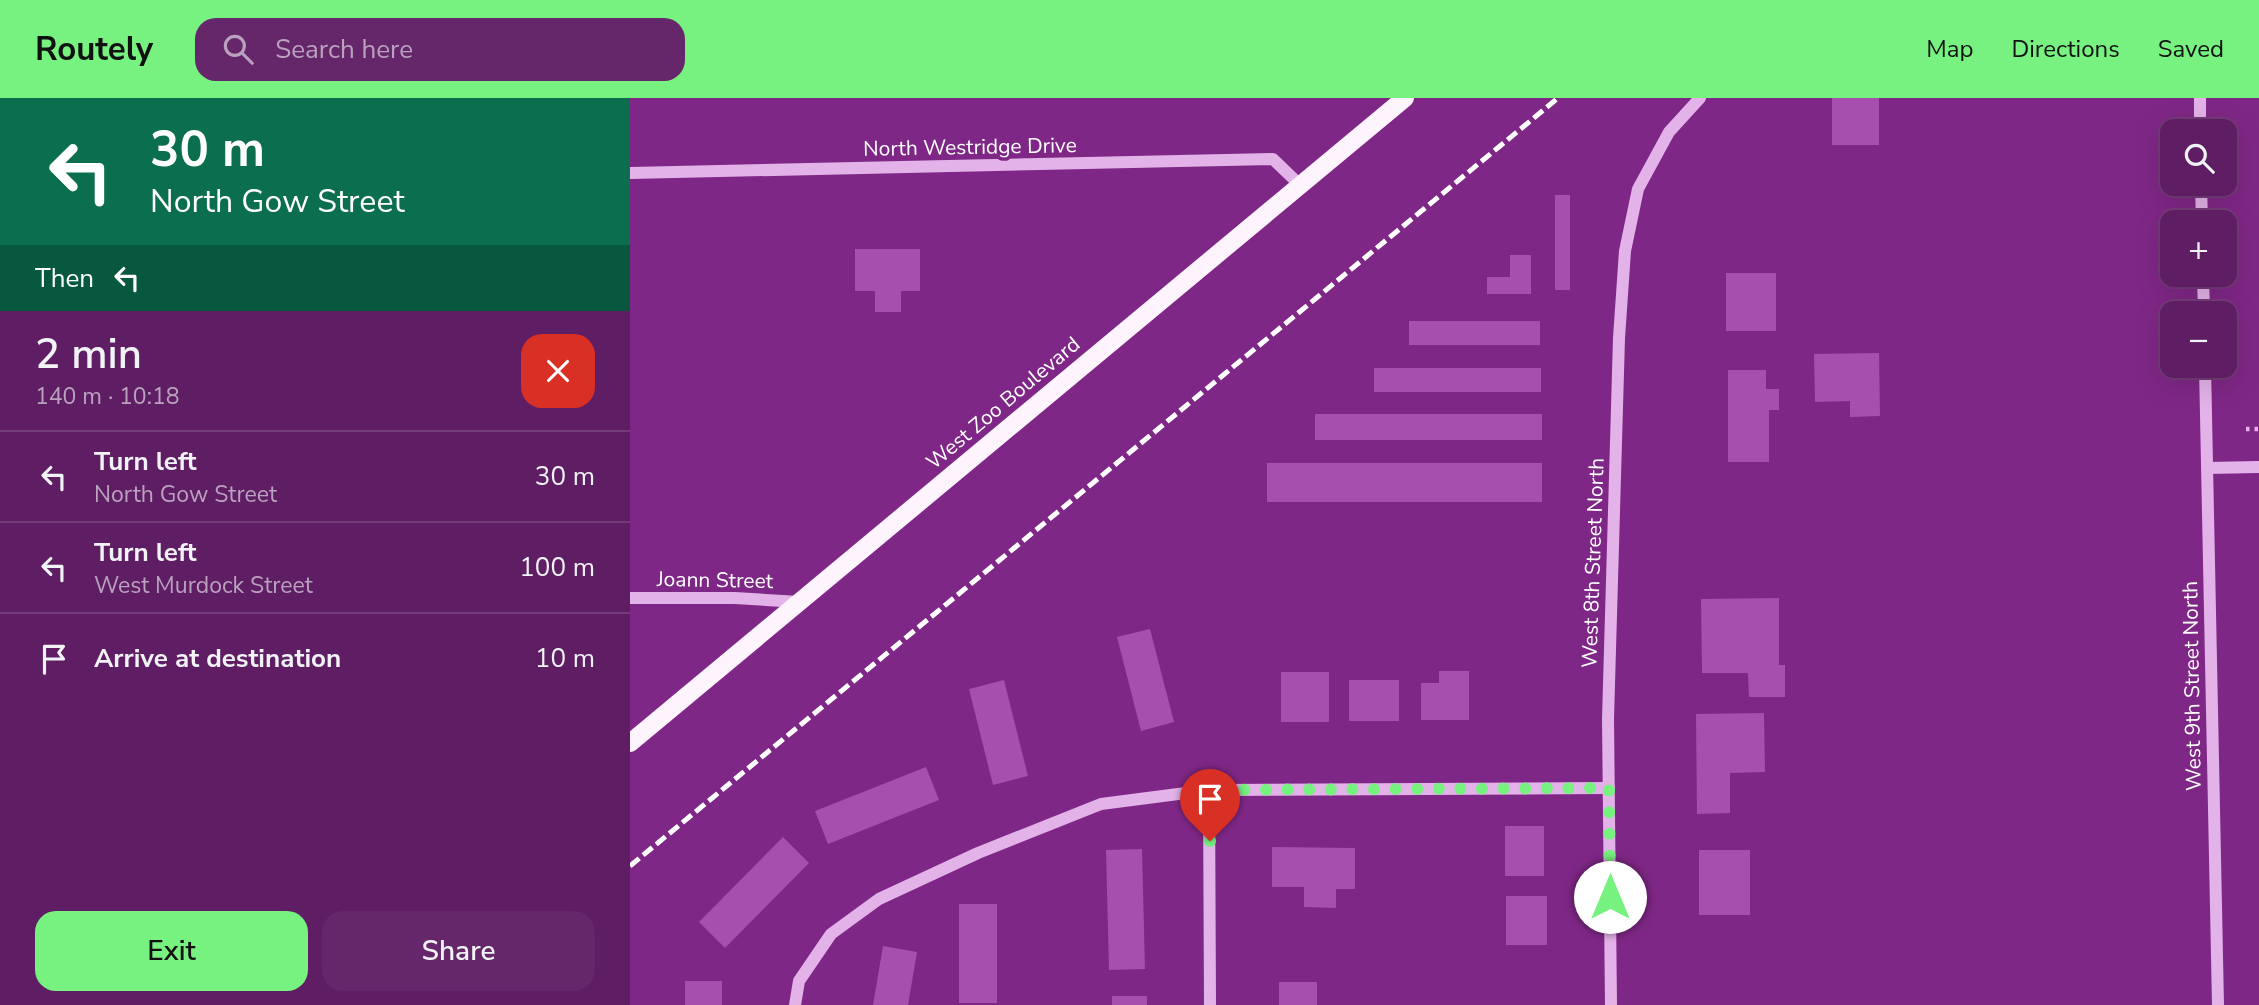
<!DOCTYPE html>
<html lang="en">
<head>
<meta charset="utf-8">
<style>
	:root { --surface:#5f1d64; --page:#65266a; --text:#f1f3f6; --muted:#baa2bf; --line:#733b78; --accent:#77f180 }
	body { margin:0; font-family:"Nunito Sans",sans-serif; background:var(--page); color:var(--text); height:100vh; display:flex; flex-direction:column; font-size:26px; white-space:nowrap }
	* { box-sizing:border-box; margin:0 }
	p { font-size:23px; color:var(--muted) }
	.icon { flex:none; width:38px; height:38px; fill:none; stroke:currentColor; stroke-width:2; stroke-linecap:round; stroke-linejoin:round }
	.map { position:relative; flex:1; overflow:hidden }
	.details { display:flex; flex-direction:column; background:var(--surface); width:630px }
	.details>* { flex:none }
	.guide { background:#0b6e4f; color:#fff; overflow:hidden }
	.fabs { position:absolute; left:1530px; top:21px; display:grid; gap:14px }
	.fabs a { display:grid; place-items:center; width:77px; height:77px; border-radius:14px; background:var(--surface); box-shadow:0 7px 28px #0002,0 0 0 2px var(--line); font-size:35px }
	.pin { position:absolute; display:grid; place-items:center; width:60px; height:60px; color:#fff; margin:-72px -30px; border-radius:50% 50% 50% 0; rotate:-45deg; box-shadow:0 0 7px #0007 }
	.pin .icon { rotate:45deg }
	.me { position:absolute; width:77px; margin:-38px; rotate:0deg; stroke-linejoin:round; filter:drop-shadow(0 0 5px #0008) }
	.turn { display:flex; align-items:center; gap:24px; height:147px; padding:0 35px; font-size:32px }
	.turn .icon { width:91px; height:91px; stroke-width:2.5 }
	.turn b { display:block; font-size:49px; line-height:60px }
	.then { display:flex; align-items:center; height:66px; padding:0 35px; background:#0003; gap:14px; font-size:26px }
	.round { display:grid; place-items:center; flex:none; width:74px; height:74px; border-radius:21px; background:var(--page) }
	.summary { display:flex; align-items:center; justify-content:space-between; height:119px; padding:0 35px }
	h1 { font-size:42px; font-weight:600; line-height:52px }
	.primary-button { display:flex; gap:14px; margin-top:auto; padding:14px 35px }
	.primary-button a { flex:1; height:80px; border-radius:21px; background:var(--accent); color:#111; font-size:28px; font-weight:600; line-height:80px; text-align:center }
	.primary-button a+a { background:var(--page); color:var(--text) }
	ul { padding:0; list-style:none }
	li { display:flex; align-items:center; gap:21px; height:91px; padding:0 35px; border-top:2px solid var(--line) }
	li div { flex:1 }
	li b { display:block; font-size:26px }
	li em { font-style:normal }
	header { display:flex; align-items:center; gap:42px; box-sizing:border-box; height:98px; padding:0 35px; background:var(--accent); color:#111 }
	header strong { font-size:33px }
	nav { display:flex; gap:38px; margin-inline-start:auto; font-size:24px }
	.search { width:490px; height:63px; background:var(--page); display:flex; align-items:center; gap:18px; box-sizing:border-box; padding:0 24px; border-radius:21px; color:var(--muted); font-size:26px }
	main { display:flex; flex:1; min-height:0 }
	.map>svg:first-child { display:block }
	.building { fill:#a64fae }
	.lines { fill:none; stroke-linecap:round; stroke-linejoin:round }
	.path { stroke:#e3b2e8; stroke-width:4.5; stroke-dasharray:3.5 5; stroke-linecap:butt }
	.minor { stroke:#e3b2e8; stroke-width:12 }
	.major { stroke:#fef4fe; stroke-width:18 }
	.rail { stroke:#fff; stroke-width:5; stroke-dasharray:12 5; stroke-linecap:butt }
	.route { stroke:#77f180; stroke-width:12; stroke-dasharray:0 21.6 }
	.labels { text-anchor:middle; stroke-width:7; stroke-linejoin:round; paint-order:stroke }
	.street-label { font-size:21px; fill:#fff; stroke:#7f2786 }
</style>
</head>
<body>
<header>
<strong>Routely</strong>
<div class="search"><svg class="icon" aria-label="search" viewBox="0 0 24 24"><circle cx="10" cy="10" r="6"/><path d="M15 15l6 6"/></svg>Search here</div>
<nav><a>Map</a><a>Directions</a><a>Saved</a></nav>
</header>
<main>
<section class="details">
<div class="guide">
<div class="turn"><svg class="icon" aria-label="left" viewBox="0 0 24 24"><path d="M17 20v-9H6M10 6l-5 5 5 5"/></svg><div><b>30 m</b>North Gow Street</div></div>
<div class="then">Then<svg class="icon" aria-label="left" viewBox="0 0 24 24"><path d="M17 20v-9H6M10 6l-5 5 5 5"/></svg></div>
</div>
<div class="summary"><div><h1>2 min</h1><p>140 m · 10:18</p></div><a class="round" style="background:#d93025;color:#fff"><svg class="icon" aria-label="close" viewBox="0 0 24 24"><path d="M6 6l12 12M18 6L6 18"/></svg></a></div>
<ul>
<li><svg class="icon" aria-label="left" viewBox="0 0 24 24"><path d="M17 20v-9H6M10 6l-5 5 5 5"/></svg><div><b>Turn left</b><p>North Gow Street</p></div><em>30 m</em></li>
<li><svg class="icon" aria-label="left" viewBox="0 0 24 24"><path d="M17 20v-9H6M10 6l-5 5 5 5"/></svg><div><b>Turn left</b><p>West Murdock Street</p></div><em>100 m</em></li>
<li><svg class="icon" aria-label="arrive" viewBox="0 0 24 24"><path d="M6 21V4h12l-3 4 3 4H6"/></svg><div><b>Arrive at destination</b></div><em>10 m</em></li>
</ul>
<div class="primary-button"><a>Exit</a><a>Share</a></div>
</section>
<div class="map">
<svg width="1629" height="907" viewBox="0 0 1629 907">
	<rect width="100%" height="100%" fill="#7f2786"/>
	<g class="building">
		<rect x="1202" y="0" width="47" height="47"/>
		<rect x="925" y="97" width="15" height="95"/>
		<path d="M225,151H290V193H271V214H245V193H225Z"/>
		<path d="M880,157H901V196H857V179H880Z"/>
		<rect x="1096" y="175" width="50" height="58"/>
		<rect x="779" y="223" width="131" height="24"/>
		<path d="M1249,255L1250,318L1220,319V303L1185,304L1184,256Z"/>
		<rect x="744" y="270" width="167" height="24"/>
		<path d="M1098,272H1136V291H1149V312H1139V364H1098Z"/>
		<rect x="685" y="316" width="227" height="26"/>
		<rect x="637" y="365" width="275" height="39"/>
		<path d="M1149,500V567H1155V599H1119L1118,575H1072L1071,501Z"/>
		<path d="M520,531L544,624L511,633L487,539Z"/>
		<path d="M809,573H839V622H791V585H809Z"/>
		<rect x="651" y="574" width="48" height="50"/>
		<path d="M374,582L398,678L363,687L339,591Z"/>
		<rect x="719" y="582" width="50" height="41"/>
		<path d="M1134,615L1135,674L1100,675V715L1067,716L1066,616Z"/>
		<path d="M296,669L309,702L198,746L185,713Z"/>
		<rect x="875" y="728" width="39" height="50"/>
		<path d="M153,739L179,765L95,850L69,824Z"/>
		<path d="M642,749L725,750V791H706V810L674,809V789H642Z"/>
		<path d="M512,751L515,871L479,872L476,752Z"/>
		<rect x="1069" y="752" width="51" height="65"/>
		<rect x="876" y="798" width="41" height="49"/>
		<rect x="329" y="806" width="38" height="99"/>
		<path d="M253,848L287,854L278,907H243Z"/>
		<rect x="55" y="883" width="37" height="24"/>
		<rect x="649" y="884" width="38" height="23"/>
		<rect x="482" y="898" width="35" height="9"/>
	</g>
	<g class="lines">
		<path class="path" d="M1616,331H1629"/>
		<g class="minor">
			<path d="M1570,0V33"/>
			<path d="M0,75L643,61L670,87"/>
			<path d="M1571,86L1572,124"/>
			<path d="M1573,177L1574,215"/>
			<path d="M1575,268L1588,907"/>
			<path d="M1577,370L1629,369"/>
			<path d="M0,500H105L169,504"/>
			<path d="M579,692L580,907"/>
			<path d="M165,907L169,883L201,836L249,801L348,755L471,706L579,692L979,690"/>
			<path d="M981,907L978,621L989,240L995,153L1008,91L1039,34L1070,0"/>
		</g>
		<path class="major" d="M0,645L775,0"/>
		<path class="rail" d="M0,768L928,0"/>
	</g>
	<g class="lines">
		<path class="route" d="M580,743L579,692L979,690L980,799"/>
	</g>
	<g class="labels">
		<g class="street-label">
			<text transform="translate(340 49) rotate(-1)" y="7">North Westridge Drive</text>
			<text transform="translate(373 305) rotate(-40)" y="7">West Zoo Boulevard</text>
			<text transform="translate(963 465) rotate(-88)" y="7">West 8th Street North</text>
			<text transform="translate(85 482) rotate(1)" y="7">Joann Street</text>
			<text transform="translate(1562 588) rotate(-91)" y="7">West 9th Street North</text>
		</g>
	</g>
</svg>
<div class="fabs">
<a><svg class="icon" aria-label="search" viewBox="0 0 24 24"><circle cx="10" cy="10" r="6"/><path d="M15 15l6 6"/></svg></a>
<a>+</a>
<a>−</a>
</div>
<div class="pin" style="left:580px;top:743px;background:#d93025"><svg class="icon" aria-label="arrive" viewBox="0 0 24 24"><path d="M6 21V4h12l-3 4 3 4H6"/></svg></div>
<svg class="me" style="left:980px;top:799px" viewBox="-20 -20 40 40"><circle r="19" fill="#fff"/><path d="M0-13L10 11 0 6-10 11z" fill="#77f180"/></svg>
</div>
</main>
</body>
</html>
